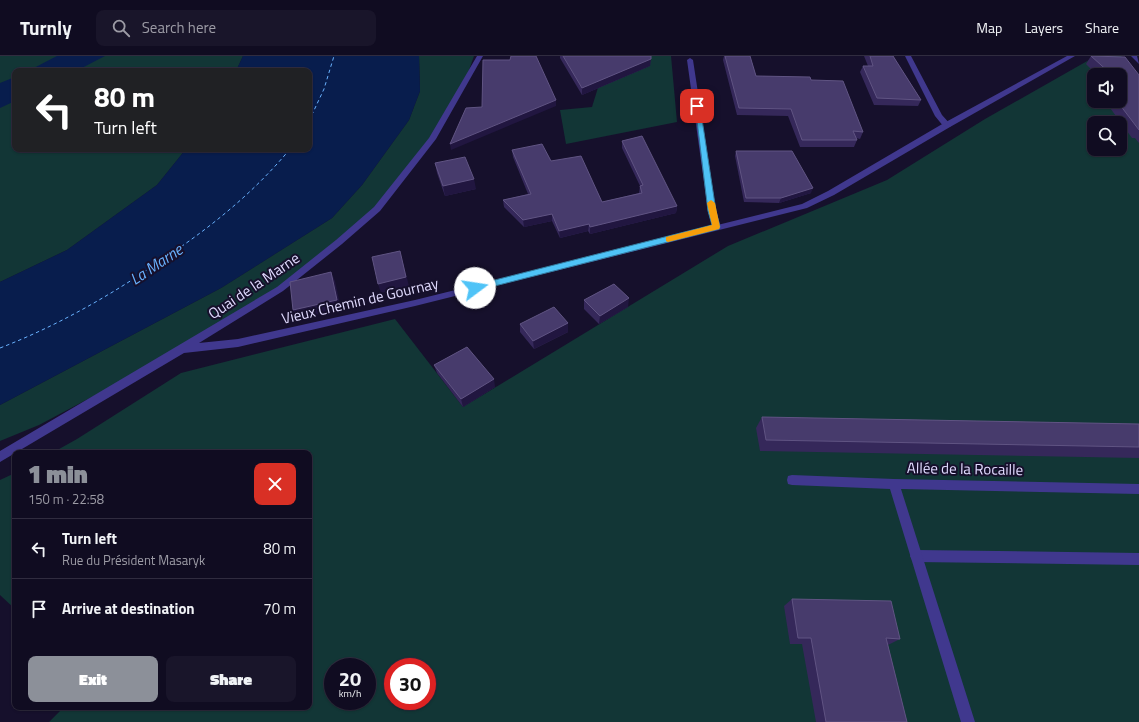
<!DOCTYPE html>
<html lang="en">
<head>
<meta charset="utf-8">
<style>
	:root { --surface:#100c21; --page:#19152a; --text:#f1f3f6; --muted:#9c9ba5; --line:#302c3f; --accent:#8c9099 }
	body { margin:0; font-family:"Titillium Web",sans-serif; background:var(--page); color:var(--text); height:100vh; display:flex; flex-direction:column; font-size:15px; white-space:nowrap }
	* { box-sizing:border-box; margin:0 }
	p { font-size:13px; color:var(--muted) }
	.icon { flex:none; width:22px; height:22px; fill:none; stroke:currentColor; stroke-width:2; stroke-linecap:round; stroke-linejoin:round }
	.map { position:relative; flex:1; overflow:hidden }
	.drawer { position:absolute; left:12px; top:394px; width:300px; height:260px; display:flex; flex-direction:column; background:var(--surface); border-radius:8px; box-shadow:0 1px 3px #0004,0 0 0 1px var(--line) }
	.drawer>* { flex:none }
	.banner { position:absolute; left:12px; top:12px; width:300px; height:84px; border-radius:8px; box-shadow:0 1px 3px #0004,0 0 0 1px var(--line); background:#202124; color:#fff; overflow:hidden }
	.tools { position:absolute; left:1087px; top:12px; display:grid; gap:8px }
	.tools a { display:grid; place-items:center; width:40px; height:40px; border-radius:8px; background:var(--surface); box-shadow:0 1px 3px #0004,0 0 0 1px var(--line); font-size:20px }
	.speed { position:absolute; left:324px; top:602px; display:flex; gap:8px; font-size:20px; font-weight:700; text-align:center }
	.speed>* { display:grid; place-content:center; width:52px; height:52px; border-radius:50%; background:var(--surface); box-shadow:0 1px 3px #0004,0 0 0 1px var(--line); line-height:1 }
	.speed small { font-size:10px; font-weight:400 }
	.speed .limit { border:6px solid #d22; background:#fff; color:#111 }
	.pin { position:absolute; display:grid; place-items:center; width:34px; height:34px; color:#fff; margin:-17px; border-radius:8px; box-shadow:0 2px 6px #0006 }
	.me { position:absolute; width:44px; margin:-22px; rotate:76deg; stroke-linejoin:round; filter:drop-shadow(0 0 3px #0008) }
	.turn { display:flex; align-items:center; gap:14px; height:84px; padding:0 16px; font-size:18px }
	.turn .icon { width:52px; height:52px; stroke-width:2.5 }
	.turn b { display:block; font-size:28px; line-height:34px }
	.round { display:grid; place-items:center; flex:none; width:42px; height:42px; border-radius:8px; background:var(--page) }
	.head { display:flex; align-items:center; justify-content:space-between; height:68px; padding:0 16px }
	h1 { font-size:24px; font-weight:800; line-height:30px; color:var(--accent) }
	.button { display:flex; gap:8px; margin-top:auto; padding:8px 16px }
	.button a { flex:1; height:46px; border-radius:8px; background:var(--accent); color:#fff; font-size:16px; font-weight:800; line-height:46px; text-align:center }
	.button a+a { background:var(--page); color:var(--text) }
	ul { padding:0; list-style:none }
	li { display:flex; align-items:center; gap:12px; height:60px; padding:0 16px; border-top:1px solid var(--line) }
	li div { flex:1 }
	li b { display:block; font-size:15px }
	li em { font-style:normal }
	header { display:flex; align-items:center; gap:24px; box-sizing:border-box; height:56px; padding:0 20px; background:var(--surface); border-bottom:1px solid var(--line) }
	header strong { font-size:19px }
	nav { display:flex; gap:22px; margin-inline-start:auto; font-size:14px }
	.search { width:280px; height:36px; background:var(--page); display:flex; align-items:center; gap:10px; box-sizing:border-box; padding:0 14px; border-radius:8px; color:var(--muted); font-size:15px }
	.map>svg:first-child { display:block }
	.green { fill:#123636; fill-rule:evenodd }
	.water { fill:#081d4d }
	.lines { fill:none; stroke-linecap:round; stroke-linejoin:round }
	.ferry { stroke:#69b2ff; stroke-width:1; stroke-dasharray:3.5 3; stroke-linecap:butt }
	.service { fill:#40388e; fill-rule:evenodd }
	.minor { fill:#40388e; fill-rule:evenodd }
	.wall { fill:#35285a }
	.shaded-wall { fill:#211640 }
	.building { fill:#473b6c; stroke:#605483 }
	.route { fill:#4fc3f7; stroke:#337fa1 }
	.slow { fill:#f59e0b }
	.labels { text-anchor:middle; stroke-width:4; stroke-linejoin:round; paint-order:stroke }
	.street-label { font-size:15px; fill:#e1dbff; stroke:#16102c }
	.water-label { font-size:16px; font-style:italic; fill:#69b2ff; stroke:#16102c }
</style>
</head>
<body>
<header>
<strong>Turnly</strong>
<div class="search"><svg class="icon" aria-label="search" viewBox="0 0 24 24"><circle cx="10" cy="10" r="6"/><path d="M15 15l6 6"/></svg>Search here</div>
<nav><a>Map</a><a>Layers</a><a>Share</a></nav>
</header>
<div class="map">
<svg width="1139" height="666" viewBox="0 0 1139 666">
	<rect width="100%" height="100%" fill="#16102c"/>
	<g class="green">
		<path d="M0,0H243L236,15H15V93H186L157,129L67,194L0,226Z"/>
		<path d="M419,0H474L463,31L432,83L377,153L280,233L182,293L39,369L0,385V349L221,232L332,162L362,129L409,64L420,35Z"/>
		<path d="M606,0H671L677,66L566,88L560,54L592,51L606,6Z"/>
		<path d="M1096,0H1121L1139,21V666H49L64,651H309V397H52L77,383L181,317L395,263L463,351L728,190L887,124L985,63ZM1094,19H1120V45H1094ZM1094,67H1120V93H1094ZM333,611H367V645H333ZM393,611H427V645H393Z"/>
		<path d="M15,417V553L0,539V424Z"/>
	</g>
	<g class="water">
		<path d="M57,0H105L76,15H28Z"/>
		<path d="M243,0H419L420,35L409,64L362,129L332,162L221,232L0,349V226L67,194L157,129L186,93H309V15H236Z"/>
		<path d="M15,21V45L0,52V27Z"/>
	</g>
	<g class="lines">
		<g class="ferry">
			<path d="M309,65L324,33L334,0"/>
			<path d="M0,292C62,268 118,235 172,197C216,167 256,134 290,93"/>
		</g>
		<g class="service">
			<path d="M905,0H911L942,59L951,69L950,71H944L935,60Z"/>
			<path d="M690,2L693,4L716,155L721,171L717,174L713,171L708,155L687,4Z"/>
			<path d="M916,494L1139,497V509L916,506L912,504L910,500L912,496Z"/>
		</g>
		<g class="minor">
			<path d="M477,0H483L436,83L380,155L342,188L283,235L199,287L238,283L415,244L802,148L828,135L944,67L1067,0H1075L950,71L834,139L807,152L415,250L238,291L184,297L0,406V395L277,231L336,184L374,151L429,82Z"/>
			<path d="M1131,0H1137L1139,8Z"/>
			<path d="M792,419L894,423L1139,428V438L901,433L975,666H961L890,433L792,429L788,428L787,424L788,420Z"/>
		</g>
	</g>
	<g class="wall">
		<path d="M560,0H651L650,10L582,39L560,2Z"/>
		<path d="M724,0H750L756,20L811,24L863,76L860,83L856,82L857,84L854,91H800L788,60L737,59L723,4Z"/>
		<path d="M864,0H893L921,44L918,50L874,49L860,16L863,10H868Z"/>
		<path d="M1091,0L1139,19V87L1135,82H1132L1105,45H1120V19H1097L1086,8Z"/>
		<path d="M622,85L677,150L676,157L590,178L588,175L560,182L552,165L524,171L504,151L503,144L528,138L513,101L512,94L551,105L602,146L639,137L640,130L622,92Z"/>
		<path d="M736,95L811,137L779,147L744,146L735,100Z"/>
		<path d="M435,107L476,133L445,140L437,117Z"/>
		<path d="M584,244L628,251L599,268L584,253Z"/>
		<path d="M568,267V276L534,293L520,276V268Z"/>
		<path d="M434,309L495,331L463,351L437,317Z"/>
		<path d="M762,361L1139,368V402L760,395L756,372Z"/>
		<path d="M792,543L900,583L888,589L907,666H816L802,588H790L784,550Z"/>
	</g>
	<g class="shaded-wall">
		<path d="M651,3L650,10L582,39V32Z"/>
		<path d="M556,44V50L451,94L450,88Z"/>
		<path d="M474,123L476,133L445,140L443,130Z"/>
		<path d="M813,132L811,137L779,147L781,142Z"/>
		<path d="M677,150L676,157L590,178V171Z"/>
		<path d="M552,158V165L524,171L523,164Z"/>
		<path d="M589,168L588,175L560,182L559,175Z"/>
		<path d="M400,195L409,230L381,237L378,228Z"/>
		<path d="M331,216L335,225L341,253L298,263L293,254Z"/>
		<path d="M629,242L628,251L599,268L600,260Z"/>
		<path d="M568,267V276L534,293L533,285Z"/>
		<path d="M494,323L495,331L463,351L461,343Z"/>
	</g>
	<g class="building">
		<path d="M511,0H536L556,44L450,88L466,52L482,51L483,4H510Z"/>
		<path d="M563,0H651V3L582,32Z"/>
		<path d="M725,0H750L756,20L810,21L811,24L843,25L863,76L853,75L857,84H802L791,53L739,52Z"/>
		<path d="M870,0H893L921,44L877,42L863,10H873Z"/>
		<path d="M1091,0L1125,1L1139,19V74L1117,45H1120V19H1102L1101,18H1111Z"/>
		<path d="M642,80L677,150L590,171L589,168L559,175L552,158L523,164L503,144L531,138L512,94L542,88L551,105L581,100L602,146L642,137L640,130L643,129L622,85Z"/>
		<path d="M736,95H792L813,132L781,142H746Z"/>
		<path d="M465,101L474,123L443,130L435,107Z"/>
		<path d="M400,195L406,221L378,228L372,201Z"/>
		<path d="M331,216L337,244L293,254L290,226Z"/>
		<path d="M614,228L629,242L600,260L584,244Z"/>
		<path d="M554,251L568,267L533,285L520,268Z"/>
		<path d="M467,291L494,323L461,343L434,309Z"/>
		<path d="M762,361L1139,368V391L766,384Z"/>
		<path d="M792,543L891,545L900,583L886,582L907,666H826L811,582H798Z"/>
	</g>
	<path class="route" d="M695,48L700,50L716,155L720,171L719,173L475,235L472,234V230L475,229L712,169L708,155Z"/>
	<path class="slow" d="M711,144L715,147L720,171L719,173L668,186L666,185V181L712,169L707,147Z"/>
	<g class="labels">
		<g class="street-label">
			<text transform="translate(254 230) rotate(-34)" y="5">Quai de la Marne</text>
			<text transform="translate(360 245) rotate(-13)" y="5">Vieux Chemin de Gournay</text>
			<text transform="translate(965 413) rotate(1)" y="5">Allée de la Rocaille</text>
		</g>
		<g class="water-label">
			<text transform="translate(156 208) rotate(-34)" y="6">La Marne</text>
		</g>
	</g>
</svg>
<div class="tools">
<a><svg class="icon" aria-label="sound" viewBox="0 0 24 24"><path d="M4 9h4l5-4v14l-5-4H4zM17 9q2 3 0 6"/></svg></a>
<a><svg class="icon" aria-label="search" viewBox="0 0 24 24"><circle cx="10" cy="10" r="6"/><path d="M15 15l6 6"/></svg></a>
</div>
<div class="speed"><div>20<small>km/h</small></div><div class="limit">30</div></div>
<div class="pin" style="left:697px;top:50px;background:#d93025"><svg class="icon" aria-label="arrive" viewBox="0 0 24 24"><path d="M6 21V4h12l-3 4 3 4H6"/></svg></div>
<svg class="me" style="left:475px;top:232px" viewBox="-20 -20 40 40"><circle r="19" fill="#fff"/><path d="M0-13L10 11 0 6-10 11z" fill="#4fc3f7"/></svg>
<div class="banner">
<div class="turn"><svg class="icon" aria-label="left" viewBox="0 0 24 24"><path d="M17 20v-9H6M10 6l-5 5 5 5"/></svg><div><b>80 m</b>Turn left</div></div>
</div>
<section class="drawer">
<div class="head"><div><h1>1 min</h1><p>150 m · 22:58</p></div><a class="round" style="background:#d93025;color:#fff"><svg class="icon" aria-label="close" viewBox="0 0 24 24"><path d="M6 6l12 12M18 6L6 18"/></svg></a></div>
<ul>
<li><svg class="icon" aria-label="left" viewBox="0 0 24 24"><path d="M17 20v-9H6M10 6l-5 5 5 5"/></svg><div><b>Turn left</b><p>Rue du Président Masaryk</p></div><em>80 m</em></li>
<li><svg class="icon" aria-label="arrive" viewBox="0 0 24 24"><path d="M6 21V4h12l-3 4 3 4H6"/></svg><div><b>Arrive at destination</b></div><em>70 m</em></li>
</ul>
<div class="button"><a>Exit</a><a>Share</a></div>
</section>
</div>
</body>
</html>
